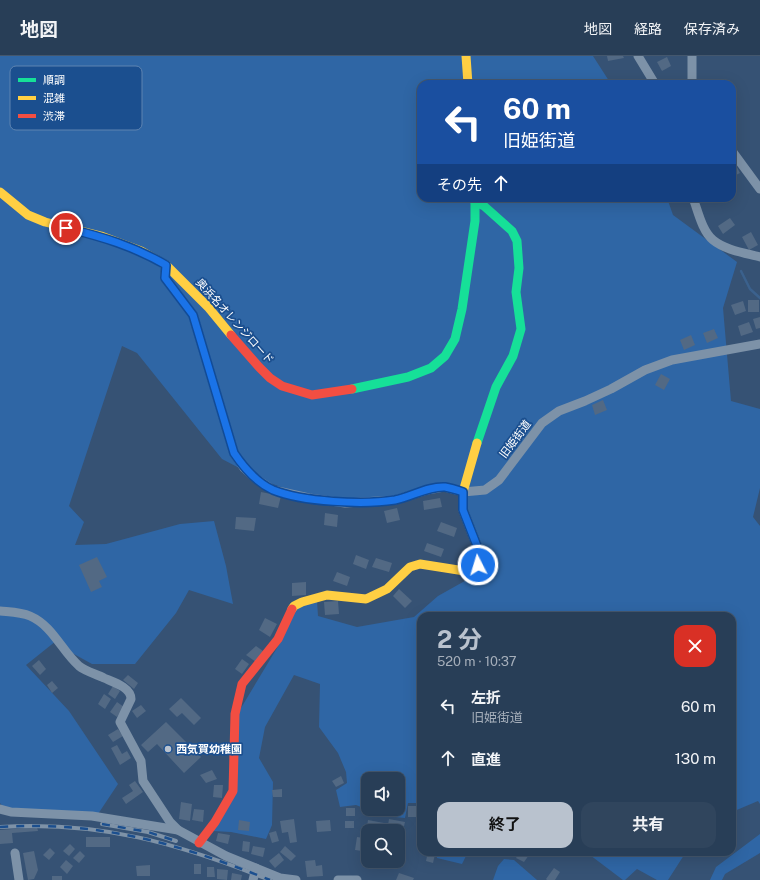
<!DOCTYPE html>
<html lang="ja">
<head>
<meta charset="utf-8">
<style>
	:root { --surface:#283e57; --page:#30455d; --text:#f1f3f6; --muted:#a5aeba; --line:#44576d; --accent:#b9c2ce }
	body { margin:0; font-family:"Public Sans","Noto Sans JP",sans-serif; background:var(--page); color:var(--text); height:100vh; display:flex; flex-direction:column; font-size:15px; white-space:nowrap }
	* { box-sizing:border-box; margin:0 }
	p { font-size:13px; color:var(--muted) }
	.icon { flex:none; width:22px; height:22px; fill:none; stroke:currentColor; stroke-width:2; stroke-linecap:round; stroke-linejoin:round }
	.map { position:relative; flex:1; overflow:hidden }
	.drawer { position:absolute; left:417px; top:556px; width:319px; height:244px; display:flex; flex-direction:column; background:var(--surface); border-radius:12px; box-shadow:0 4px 16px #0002,0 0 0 1px var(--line) }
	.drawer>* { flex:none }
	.top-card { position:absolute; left:417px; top:24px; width:319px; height:122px; border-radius:12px; box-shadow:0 4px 16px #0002,0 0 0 1px var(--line); background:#1a4fa0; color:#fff; overflow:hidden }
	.controls { position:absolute; left:361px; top:716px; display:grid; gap:8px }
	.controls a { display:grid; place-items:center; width:44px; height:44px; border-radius:8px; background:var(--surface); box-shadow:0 4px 16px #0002,0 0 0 1px var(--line); font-size:20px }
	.pin { position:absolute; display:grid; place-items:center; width:34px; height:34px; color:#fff; margin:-17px; border:2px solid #fff; border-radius:50%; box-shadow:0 1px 4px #0007 }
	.me { position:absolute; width:44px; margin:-22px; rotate:355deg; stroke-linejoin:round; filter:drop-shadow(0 0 3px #0008) }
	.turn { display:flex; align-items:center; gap:14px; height:84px; padding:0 20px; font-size:18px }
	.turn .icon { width:52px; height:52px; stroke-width:2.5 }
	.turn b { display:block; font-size:28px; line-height:34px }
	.then { display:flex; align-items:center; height:38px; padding:0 20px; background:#0003; gap:8px; font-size:15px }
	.round { display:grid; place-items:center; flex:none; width:42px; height:42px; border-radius:12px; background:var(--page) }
	.headline { display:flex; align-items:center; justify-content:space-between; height:68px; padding:0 20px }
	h1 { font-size:24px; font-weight:700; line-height:30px; color:var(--accent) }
	.action { display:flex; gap:8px; margin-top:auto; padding:8px 20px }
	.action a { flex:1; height:46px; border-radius:12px; background:var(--accent); color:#111; font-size:16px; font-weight:700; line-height:46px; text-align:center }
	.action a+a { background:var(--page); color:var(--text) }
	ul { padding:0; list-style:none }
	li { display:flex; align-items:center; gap:12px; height:52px; padding:0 20px }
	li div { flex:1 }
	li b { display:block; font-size:15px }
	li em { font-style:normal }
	header { display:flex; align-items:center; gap:24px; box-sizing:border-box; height:56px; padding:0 20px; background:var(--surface); border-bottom:1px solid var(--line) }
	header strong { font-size:19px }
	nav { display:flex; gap:22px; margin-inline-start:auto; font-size:14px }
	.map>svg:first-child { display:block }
	.green { fill:#2f66a5; fill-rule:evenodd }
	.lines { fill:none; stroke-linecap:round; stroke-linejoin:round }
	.stream { stroke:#3b618d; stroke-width:2.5 }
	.building { fill:#526984 }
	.street { stroke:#7d92a8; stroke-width:9 }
	.fast { stroke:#16e098; stroke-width:9 }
	.slow { stroke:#ffcf43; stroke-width:9 }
	.jam { stroke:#f24e42; stroke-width:9 }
	.rail-casing { stroke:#7e92a7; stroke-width:4 }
	.rail { stroke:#1b4f8f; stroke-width:2.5; stroke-dasharray:8; stroke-linecap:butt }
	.route-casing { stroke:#114b97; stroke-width:10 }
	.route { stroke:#1a73e8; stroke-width:7 }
	.poi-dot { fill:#b9c2ce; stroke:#1b4f8f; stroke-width:1.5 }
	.labels { text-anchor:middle; stroke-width:3.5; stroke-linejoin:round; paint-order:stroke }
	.street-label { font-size:11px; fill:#fff; stroke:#1b4f8f }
	.poi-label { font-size:11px; font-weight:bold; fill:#fff; stroke:#1b4f8f; text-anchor:start }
	.key { fill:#1b4f8f; stroke:#5f84b1; stroke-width:1 }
	.key-label { font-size:11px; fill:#fff }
</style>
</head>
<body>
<header>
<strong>地図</strong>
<nav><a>地図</a><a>経路</a><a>保存済み</a></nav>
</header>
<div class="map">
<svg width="760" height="824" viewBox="0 0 760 824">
	<rect width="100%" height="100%" fill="#365274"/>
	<g class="green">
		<path d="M0,0H593L611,28H421V142H667L673,159L737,206L723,252L731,345L760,353V432L753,461L760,470V748L758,745L732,756V560H421V747H408L405,762L367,758L361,751L356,749L340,751L336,734L347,727L346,716L338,697L319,671L320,628L294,619L265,671L259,702L273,726L272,769L266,783L231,776L213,775L234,736L235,662L280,587L294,550L317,545L318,560L357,571L414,561L438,540L479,517L463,436L451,433L356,446L297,437L262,424L222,403L137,297L122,290L69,450L84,466L75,489L106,488L180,468L214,465L226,510L233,548L189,534L176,557L135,608H92L63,592L56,585L26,609L69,655L118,728L96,761L4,752L0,747ZM368,723H398V753H368Z"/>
		<path d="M760,778V797L725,818L722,824H710L716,811Z"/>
		<path d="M437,796H468L462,808L437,802Z"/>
		<path d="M586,796H686L668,824H657L637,813L625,824H623Z"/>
		<path d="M504,803L514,804L537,824H493L498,810Z"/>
	</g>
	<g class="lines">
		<path class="stream" d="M741,215L750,233L760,242"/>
	</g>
	<g class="building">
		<path d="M607,0H623L624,2L608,5Z"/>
		<path d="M667,1L671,10L662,15L657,6Z"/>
		<path d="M636,23L637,28H627L626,25Z"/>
		<path d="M732,102L740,117L732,121Z"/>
		<path d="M730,162L735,169L723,178L718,170Z"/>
		<path d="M751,176L758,189L749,194L742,181Z"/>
		<rect x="748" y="244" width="11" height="12"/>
		<path d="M743,245L746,255L735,259L731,249Z"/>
		<path d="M760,261V272L756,273L753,263Z"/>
		<path d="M749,266L753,276L741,280L738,270Z"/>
		<path d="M714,273L718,282L707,287L703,277Z"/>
		<path d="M691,279L695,289L684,294L680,284Z"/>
		<path d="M661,318L670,323L664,334L655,329Z"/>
		<path d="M603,344L607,354L595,359L592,349Z"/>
		<path d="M261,436L281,440L278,452L259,448Z"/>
		<path d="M440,442L442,451L424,454L423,445Z"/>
		<path d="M397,452L400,464L387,467L384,455Z"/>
		<path d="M325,457L338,459L337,471L324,469Z"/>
		<path d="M236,461L256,462L254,475L235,473Z"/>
		<path d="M441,466L457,472L454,481L437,475Z"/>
		<path d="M427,487L444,493L441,501L424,495Z"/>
		<path d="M356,499L369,504L366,513L353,508Z"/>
		<path d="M97,501L107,521L99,525L102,531L91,536L79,509Z"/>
		<path d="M376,502L392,507L389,516L372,511Z"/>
		<path d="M337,516L350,521L347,530L333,525Z"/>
		<path d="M306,526V539L292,540V527Z"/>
		<path d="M399,533L412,545L405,552L393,540Z"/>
		<path d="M338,545L339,558L325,559L324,546Z"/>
		<path d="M265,562L277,568L270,581L259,574Z"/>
		<path d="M256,590L263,595L256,606L246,599Z"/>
		<path d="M242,603L249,608L242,618L235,613Z"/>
		<path d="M39,604L46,613L40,619L32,610Z"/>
		<path d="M128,619L138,627L134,633L123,624Z"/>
		<path d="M52,625L58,632L52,637L47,629Z"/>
		<path d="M113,630L120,635L115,643L108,638Z"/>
		<path d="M104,638L111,643L105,653L98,648Z"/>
		<path d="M181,642L201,662L194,669L182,657L177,661L169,653Z"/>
		<path d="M117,646L124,651L117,661L110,656Z"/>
		<path d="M141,649L146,655L137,662L132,655Z"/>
		<path d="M166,666L201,701L184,717L157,688L148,696L141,689Z"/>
		<path d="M118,673L123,680L113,686L108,679Z"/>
		<path d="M117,689L122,698L127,695L131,702L120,709L111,692Z"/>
		<path d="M212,714L217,723L206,727L200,719Z"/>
		<path d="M341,720L344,727L336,731L332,725Z"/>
		<path d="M135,725L143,736L126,748L122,742L133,735L129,729Z"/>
		<path d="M214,729H223L222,742L213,741Z"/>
		<path d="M282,733V741H273L272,734Z"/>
		<path d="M181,746L192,748L190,765L179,763Z"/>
		<rect x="408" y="750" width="13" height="11"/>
		<rect x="346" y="752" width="9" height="8"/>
		<path d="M194,753L204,754L203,766L192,764Z"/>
		<path d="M294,763L297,786L290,787L288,776L282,777L280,765Z"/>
		<path d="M389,763L405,766L402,779L398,778V775H387Z"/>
		<path d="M239,764L250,766L249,775L238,774Z"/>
		<path d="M330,764L331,775L317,776L316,765Z"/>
		<path d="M368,764L384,767L382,775H368V778L366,777Z"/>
		<rect x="345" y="765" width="9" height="7"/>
		<path d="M37,771L38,775L12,777L13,787L0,788V774Z"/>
		<path d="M276,775L279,785L272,787L269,777Z"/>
		<path d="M218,777L230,779L228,788L216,785Z"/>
		<rect x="86" y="781" width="24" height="10"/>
		<path d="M357,781L364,782L362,795L355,794Z"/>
		<path d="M398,781L402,782L400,796L398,795Z"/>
		<path d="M243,785L250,786L249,796L242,795Z"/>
		<path d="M70,788L75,793L69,800L63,795Z"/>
		<path d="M253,790L265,792L263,801L251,798Z"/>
		<path d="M285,790L296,800L291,805L280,796Z"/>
		<path d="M50,792L55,797L49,804L43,799Z"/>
		<path d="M34,795L38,814L34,823L28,824L23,797Z"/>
		<path d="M80,795L85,800L79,807L73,802Z"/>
		<path d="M428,796L435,798L433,807L426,805Z"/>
		<path d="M520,796H523L529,799L524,806L516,802Z"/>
		<path d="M279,797L284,804L275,812L269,805Z"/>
		<path d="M66,804L73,810L67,818L60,811Z"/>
		<path d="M315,804L316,810L322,809L323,820L307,821L305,805Z"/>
		<rect x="194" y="808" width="7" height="10"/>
		<path d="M150,809V820H137L136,810Z"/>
		<path d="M207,811H214L215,821H207Z"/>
		<path d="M554,812L560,816L555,824H547L546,823Z"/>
		<path d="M217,813L228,814L227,824L217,823Z"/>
		<path d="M232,817L242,819L241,824H231Z"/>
		<path d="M399,817L414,822L413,824H396Z"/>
		<rect x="52" y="820" width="10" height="4"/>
	</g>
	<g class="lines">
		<g class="street">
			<path d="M638,0L655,28"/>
			<path d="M692,0V28"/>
			<path d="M732,95L760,133"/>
			<path d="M693,142C698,155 702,175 713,184C725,194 745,197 760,201"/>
			<path d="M166,209L165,222L193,259L234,397L244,412L255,422L273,434L309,442L345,447L395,444L427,434L444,431L463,436L485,434L499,424L542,367L559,355L585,345L611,333L645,314L672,304L760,288"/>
			<path d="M0,555C10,556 21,556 30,560C53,570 61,594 79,610C85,615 96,618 104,622C113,626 131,631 131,643L120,666L141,705L143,725L170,766L178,774"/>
			<path d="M0,753L11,756L92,760L178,774L226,800L280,822L296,824"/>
			<path d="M15,797L19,824"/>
			<path d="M253,824L256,812"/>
			<path d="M338,824H357"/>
		</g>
		<g class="fast">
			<path d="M475,146L484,150L512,175L517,185L519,212L516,236L521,273L513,300L496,331L477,387"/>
			<path d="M352,333L408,321L431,312L445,300L455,283L462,253L475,165V142"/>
		</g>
		<g class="slow">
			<path d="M466,0L468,28"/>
			<path d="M0,136L28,159L45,166L101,180L141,195L166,209L208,251L231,279"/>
			<path d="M292,553L294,550L302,546L327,539L366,543L387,533L410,511L420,508L471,516L476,514L479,503V495L463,454V436L477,387"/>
		</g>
		<g class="jam">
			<path d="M231,279L259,311L270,322L282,330L312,339L352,333"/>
			<path d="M199,787L215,766L233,735L235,658L242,628L278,583L292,553"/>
		</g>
		<g class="rail-casing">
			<g id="rail">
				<path d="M102,768L148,776L176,785"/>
				<path d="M0,771C101,765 177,787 270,824"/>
			</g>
		</g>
		<use href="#rail" class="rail"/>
	</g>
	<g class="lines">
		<g class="route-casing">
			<path id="route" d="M66,172C103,181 133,190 166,209L165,222L193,259L234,397C244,412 256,426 273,434C303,446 363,449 395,444C411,441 428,430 445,431C451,432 457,434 463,436V454L479,495L478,509"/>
		</g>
		<use href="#route" class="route"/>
	</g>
	<circle class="poi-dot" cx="168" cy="693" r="4"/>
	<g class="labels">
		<g class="street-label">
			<text transform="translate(235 265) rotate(48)" y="4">奥浜名オレンジロード</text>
			<text transform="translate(515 383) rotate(-53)" y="4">旧姫街道</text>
		</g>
		<g class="poi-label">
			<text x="176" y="697">西気賀幼稚園</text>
		</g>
	</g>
	<rect x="10" y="10" width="132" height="64" rx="6" class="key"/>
	<rect x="18" y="22" width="18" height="4" fill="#16e098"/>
	<rect x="18" y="40" width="18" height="4" fill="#ffcf43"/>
	<rect x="18" y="58" width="18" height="4" fill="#f24e42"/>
	<g class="key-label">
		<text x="43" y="28">順調</text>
		<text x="43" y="46">混雑</text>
		<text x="43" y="64">渋滞</text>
	</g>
</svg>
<div class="controls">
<a><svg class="icon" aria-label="sound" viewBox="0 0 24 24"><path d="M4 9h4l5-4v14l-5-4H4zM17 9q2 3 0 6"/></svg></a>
<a><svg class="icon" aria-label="search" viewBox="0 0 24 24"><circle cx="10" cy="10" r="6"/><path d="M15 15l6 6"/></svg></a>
</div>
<div class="pin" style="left:66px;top:172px;background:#d93025"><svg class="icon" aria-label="arrive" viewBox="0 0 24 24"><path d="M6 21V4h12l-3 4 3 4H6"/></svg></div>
<svg class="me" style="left:478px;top:509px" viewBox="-20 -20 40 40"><circle r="17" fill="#1a73e8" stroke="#fff" stroke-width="3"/><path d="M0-11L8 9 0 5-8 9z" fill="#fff"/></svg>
<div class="top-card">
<div class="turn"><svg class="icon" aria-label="left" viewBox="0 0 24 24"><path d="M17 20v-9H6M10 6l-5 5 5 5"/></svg><div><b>60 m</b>旧姫街道</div></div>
<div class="then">その先<svg class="icon" aria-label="ahead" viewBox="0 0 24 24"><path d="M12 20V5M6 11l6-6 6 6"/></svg></div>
</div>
<section class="drawer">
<div class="headline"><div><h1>2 分</h1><p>520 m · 10:37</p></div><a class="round" style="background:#d93025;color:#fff"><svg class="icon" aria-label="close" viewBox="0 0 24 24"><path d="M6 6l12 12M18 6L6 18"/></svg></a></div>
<ul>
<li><svg class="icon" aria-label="left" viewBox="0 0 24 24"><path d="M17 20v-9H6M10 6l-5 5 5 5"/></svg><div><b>左折</b><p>旧姫街道</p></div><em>60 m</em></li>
<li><svg class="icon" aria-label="ahead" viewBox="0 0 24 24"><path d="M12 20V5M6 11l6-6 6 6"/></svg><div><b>直進</b></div><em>130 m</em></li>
</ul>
<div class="action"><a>終了</a><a>共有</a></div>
</section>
</div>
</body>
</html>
